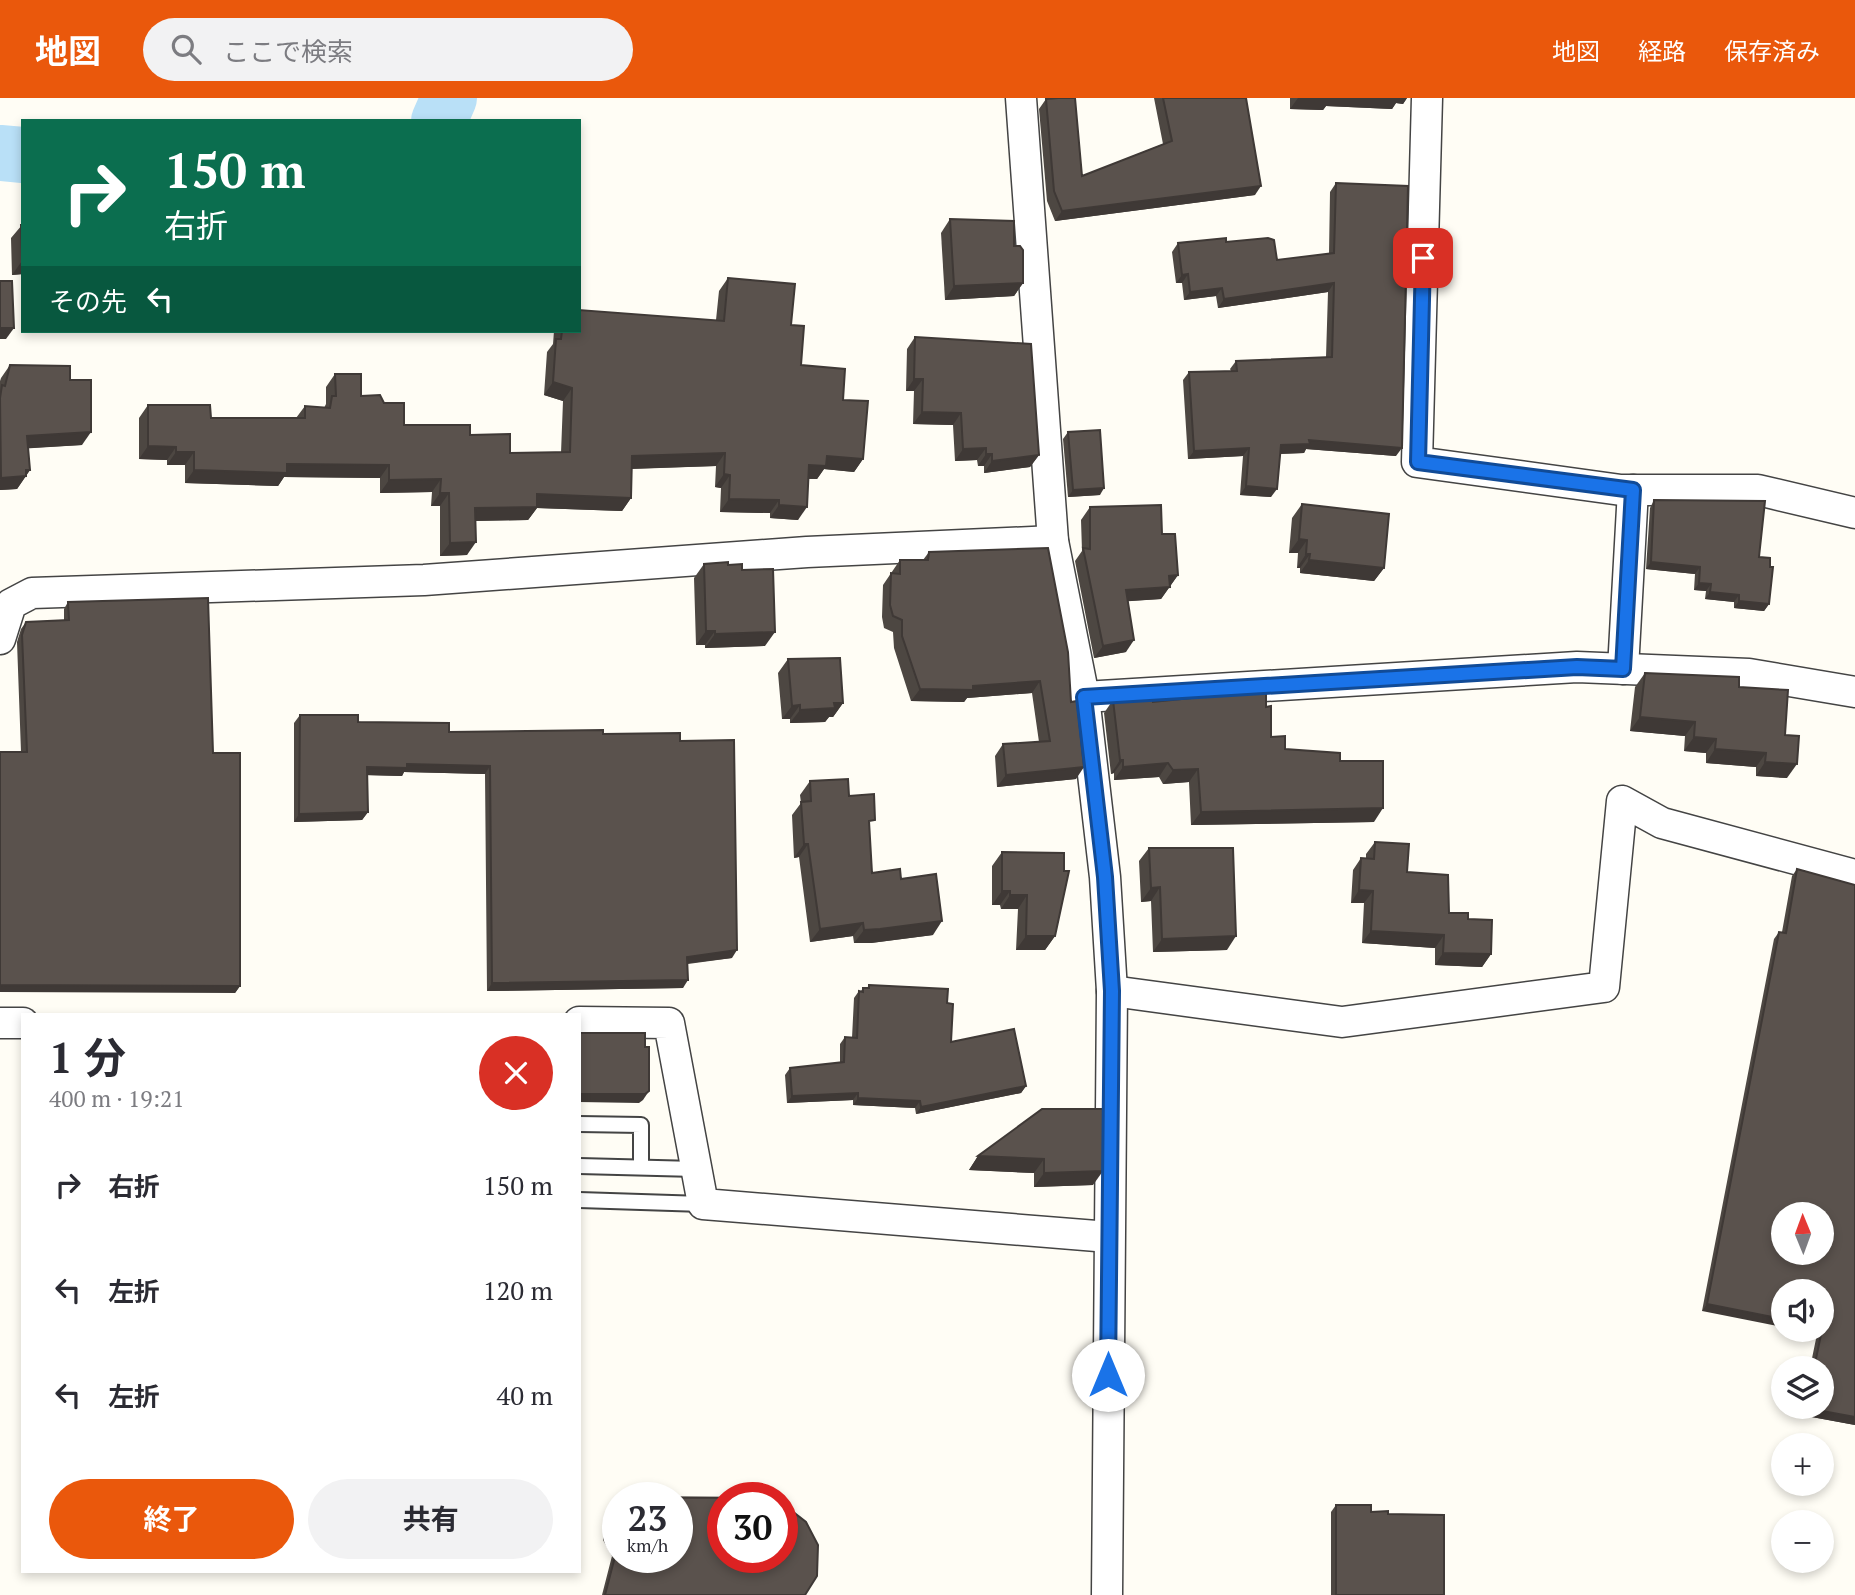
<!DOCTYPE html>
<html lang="ja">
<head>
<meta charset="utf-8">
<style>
	:root { --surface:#fff; --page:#f2f2f3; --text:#2b2b33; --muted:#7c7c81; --accent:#ea580c }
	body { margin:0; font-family:"PT Serif","Noto Sans JP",serif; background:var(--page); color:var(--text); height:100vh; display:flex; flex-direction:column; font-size:26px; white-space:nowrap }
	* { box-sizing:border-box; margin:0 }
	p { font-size:23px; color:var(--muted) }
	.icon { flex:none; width:38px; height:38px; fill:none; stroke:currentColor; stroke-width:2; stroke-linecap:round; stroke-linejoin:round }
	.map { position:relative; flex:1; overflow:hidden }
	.sheet { position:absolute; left:21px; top:915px; width:560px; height:560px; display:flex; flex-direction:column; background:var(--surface); border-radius:0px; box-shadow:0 4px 10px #0003 }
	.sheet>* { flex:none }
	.banner { position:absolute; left:21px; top:21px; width:560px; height:214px; border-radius:0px; box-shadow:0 4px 10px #0003; background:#0b6e4f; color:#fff; overflow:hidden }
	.needle { width:46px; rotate:359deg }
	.controls { position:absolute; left:1771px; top:1104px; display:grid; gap:14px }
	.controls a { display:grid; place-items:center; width:63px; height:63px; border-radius:50%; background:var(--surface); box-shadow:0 4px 10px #0003; font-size:35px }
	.speed { position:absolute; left:602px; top:1384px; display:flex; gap:14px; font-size:35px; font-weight:700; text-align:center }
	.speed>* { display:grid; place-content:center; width:91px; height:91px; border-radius:50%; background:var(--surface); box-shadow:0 4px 10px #0003; line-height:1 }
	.speed small { font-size:18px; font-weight:400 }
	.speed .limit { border:10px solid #d22; background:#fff; color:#111 }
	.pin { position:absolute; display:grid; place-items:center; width:60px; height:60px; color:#fff; margin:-30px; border-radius:14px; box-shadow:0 4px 10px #0006 }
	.me { position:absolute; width:77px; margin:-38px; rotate:0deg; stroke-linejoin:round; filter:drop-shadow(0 0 5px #0008) }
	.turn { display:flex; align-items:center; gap:24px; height:147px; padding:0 28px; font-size:32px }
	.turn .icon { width:91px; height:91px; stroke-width:2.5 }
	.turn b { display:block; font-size:49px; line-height:60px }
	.then { display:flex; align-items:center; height:66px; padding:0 28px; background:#0003; gap:14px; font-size:26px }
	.round { display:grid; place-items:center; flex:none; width:74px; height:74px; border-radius:37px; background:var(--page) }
	.overview { display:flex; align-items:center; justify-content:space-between; height:119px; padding:0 28px }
	h1 { font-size:42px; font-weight:700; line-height:52px }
	.action { display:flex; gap:14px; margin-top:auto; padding:14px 28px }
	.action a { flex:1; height:80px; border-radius:42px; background:var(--accent); color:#fff; font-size:28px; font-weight:700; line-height:80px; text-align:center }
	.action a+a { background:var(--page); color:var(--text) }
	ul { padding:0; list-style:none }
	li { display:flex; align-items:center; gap:21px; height:105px; padding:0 28px }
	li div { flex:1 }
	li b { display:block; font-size:26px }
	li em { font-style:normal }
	header { display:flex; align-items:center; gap:42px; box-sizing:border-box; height:98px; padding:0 35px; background:var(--accent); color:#fff }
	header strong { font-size:33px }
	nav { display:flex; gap:38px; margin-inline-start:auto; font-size:24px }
	.search { width:490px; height:63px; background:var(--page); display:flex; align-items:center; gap:18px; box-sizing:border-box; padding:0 24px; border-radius:38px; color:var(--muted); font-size:26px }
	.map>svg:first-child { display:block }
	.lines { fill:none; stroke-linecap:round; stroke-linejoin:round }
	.river { stroke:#b9e0f7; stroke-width:56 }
	.lane-casing { stroke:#444; stroke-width:18 }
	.street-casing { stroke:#444; stroke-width:33 }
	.lane { stroke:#fff; stroke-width:14 }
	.street { stroke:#fff; stroke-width:30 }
	.wall { fill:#4d4742 }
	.shaded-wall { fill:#3f3936 }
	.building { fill:#5a524d; stroke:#3f3936; stroke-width:2; fill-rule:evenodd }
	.route-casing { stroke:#114b97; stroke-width:18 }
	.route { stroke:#1a73e8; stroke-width:12 }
</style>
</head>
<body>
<header>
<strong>地図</strong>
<div class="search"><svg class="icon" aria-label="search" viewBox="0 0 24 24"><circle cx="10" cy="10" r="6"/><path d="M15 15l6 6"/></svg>ここで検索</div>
<nav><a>地図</a><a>経路</a><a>保存済み</a></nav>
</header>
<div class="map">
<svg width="1855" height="1497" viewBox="0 0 1855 1497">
	<rect width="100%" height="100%" fill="#fffdf5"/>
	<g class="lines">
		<g class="river">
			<path d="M439,23L449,0"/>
			<path d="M0,55L23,57"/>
		</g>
		<g class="lane-casing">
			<g id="lane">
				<path d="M579,1026L641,1027V1069"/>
				<path d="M579,1068L696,1071"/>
				<path d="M579,1102L703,1106"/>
			</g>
		</g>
		<g class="street-casing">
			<g id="street">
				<path d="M1021,0L1053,443L1084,599L1105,779L1112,893L1107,1497"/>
				<path d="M1427,0L1417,364L1621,392H1758L1855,415"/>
				<path d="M0,541L11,506L32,495L424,482L807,454L1053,443"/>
				<path d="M1623,571L1633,392"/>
				<path d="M1084,599L1577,569L1749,576L1855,594"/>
				<path d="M1112,893L1342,924L1604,889L1622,703L1662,725L1855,777"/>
				<path d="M579,924L669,925L703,1106L1109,1139"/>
				<path d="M0,925H23"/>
			</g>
		</g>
		<use href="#lane" class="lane"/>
		<use href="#street" class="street"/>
	</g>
	<g class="wall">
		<path d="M1154,0H1246L1255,97L1055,123L1047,103L1039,11L1046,1L1082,78L1163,46Z"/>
		<path d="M1290,0H1407L1403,6L1396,5L1392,11L1326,8L1323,12L1290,11Z"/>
		<path d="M23,58V176L12,177L11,140L22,127V60Z"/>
		<path d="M1336,85L1396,358L1306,351L1304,355L1280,356L1271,399L1240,397L1243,358L1188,361L1183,282L1189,274L1231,273L1230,271L1236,263L1326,259L1328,194L1218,210L1216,198L1184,202L1182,185H1176L1172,154L1178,145L1277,162L1329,156L1330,94Z"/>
		<path d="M950,121L1014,148L1023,185L1014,198L945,202L941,135Z"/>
		<path d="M728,180L791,227L801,267L843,302L863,361L854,374L824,371L817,381H809L798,422L770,420V415L720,414L721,390L715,389L716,368L632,371L631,400L622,413L537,410L528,422L476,423L467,457L440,458V408H431L432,394L380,395V380L284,379L278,388L185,385V367H167V362L139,361V320L148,307L211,320H296L305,308L324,310L326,306V289L335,276L361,298L384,305L404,327L470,337L510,355H561L563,303L544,297L547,254L553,246L554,233H579L716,222L719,193Z"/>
		<path d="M915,239L1039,357L1030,369L984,375V368H978L977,362L955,363L953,327L913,326L914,293H906L907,251Z"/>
		<path d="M10,267L70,282L82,347L28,350L30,372L17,391L0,392V283L1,280Z"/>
		<path d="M1068,334L1100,397L1068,399L1063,341Z"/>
		<path d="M1654,402L1759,459L1769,506L1764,513L1734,510V504L1705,501L1706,493L1694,492L1695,476L1646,471L1650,410Z"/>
		<path d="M1302,406L1384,470L1374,483L1300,475V470H1297L1298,455H1289L1292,420Z"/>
		<path d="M1090,409L1162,436L1178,477L1161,501L1128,503L1126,554L1094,560L1075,463L1082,453L1081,422Z"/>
		<path d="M1048,450L1076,681L997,689L995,658L1003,646L1039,644L1032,595L967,600L964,604L911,603L894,550L893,534L884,530L882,519L883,487L900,462H923L929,454Z"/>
		<path d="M704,466L728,467L742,472L765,548L705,550V547H696L694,480Z"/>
		<path d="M68,504L213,655L240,888L235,895L21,654L17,544L21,531L26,524L64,523V511Z"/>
		<path d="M788,561L843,605L833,619H829L825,624L790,625V621H782L778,575Z"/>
		<path d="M1645,575L1739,589L1785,637L1787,680L1756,678V669L1706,665V655L1684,653L1685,638L1630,633L1635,589Z"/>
		<path d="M1113,602L1266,609L1271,639L1285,651L1340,663L1374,724L1191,727L1189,684L1163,686L1159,679L1114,682V675L1111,676L1104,615Z"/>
		<path d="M300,617L449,634L603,636L680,643L732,860L688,866L683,890L487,893L485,676L404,674L402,678L367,677L368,714L362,722L294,724V625Z"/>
		<path d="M810,683L849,698L869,730L872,775L901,781L933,837L871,845H854L853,838L810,844L799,759L794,760L792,717L801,705L800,697Z"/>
		<path d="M1375,744L1449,815L1468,821L1491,856L1482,869L1435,867V850L1362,845L1364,805H1351L1353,772L1361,760H1366V756Z"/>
		<path d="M1149,750L1227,852L1153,854L1151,803L1141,804L1139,763Z"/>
		<path d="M1002,754L1055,838L1045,852H1016L1018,811H1001L1000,807H992V768Z"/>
		<path d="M1797,771L1855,1327L1801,1317L1803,1309H1822V1270H1810L1817,1236L1798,1232H1822V1194L1702,1213L1774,841L1779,834H1782L1792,778Z"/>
		<path d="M869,887L947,905L951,944L1026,988L1021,995L916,1016L915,1010L853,1007V1002L787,1005L785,977L790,970L840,965V946L845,939L852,940L854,900L859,893H861L863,890H867Z"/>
		<path d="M1042,1011L1093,1087L1034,1089V1075L969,1072L978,1058Z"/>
		<path d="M1336,1407L1388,1416L1444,1497H1331V1414Z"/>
		<path d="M614,1412L805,1497H602L612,1458L603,1442L609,1419Z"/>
	</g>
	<g class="shaded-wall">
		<path d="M1298,0H1407L1403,6L1396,5L1392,11L1326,8L1323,12L1290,11Z"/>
		<path d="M1261,88L1255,97L1055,123L1062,113Z"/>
		<path d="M22,163L23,176L12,177Z"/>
		<path d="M1188,176L1182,185H1176L1182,177Z"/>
		<path d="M1023,185L1014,198L945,202L954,188Z"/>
		<path d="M1334,185L1328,194L1218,210L1224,201Z"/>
		<path d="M1222,190L1216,198L1184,202L1190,194Z"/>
		<path d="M0,230H14L6,241H0Z"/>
		<path d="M914,281H923L914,293H906Z"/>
		<path d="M553,284L572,290L563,303L544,297Z"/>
		<path d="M922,314L961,315L953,327L913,326Z"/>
		<path d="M91,334L82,347L18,351L27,338Z"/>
		<path d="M1309,342L1402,350L1396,358L1306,351L1304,355L1275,356L1281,347Z"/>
		<path d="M148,348L176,349L167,362L139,361Z"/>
		<path d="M986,350L977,362L955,363L963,351Z"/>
		<path d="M1249,350L1243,358L1188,361L1194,353Z"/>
		<path d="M176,354H194L185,367H167Z"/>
		<path d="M725,355L716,368L623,371L632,358Z"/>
		<path d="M986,356H992L984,368H978Z"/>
		<path d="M1039,357L1030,369L984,375L992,363Z"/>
		<path d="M827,358L863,361L854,374L824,371L817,381L800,380L809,367Z"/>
		<path d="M287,366L389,367L380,380L284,379L278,388L185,385L194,372Z"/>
		<path d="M26,372H30L17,391L0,392V382L1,380Z"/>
		<path d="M724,376L730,377L721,390L715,389Z"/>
		<path d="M441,381L432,394L380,395L389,382Z"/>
		<path d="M1246,388L1277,391L1271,399L1240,397Z"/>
		<path d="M1104,390L1100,397L1068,399L1073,392Z"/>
		<path d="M440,395H449L440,408H431Z"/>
		<path d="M537,396L631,400L622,413L537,410L528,422L466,423L475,410Z"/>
		<path d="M729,401L779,402L770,415L720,414Z"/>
		<path d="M779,407L807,409L798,422L770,420Z"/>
		<path d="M1299,441L1307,442L1298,455H1289Z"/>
		<path d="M476,444L467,457L440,458L450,445Z"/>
		<path d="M1306,456H1310L1300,470H1297Z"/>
		<path d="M1309,462L1384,470L1374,483L1300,475Z"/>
		<path d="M1651,464L1700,469L1695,476L1646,471Z"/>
		<path d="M1178,477L1161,501L1117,504L1126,492L1169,478Z"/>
		<path d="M1699,485L1711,486L1706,493L1694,492Z"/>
		<path d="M1710,494L1739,497L1734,504L1705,501Z"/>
		<path d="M1739,503L1769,506L1764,513L1734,510Z"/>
		<path d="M706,533H715L705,547H696Z"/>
		<path d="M775,534L765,548L705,550L715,536Z"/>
		<path d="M1134,542L1126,554L1094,560L1103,548Z"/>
		<path d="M1040,583L1032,595L967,600L964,604L911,603L920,591Z"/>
		<path d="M834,605H843L833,619H829L825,624L790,625L800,612Z"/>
		<path d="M800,607L790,621H782L792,608Z"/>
		<path d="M1640,619L1695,624L1685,638L1630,633Z"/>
		<path d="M1694,639L1716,641L1706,655L1684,653Z"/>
		<path d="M1715,651L1766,655L1756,669L1706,665Z"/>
		<path d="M1120,662H1123L1114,675L1111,676Z"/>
		<path d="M1765,664L1797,666L1787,680L1756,678Z"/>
		<path d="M1168,665L1159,679L1114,682L1123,669Z"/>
		<path d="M407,666L490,668L485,676L404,674L402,678L362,677L367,669Z"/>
		<path d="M1084,669L1076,681L997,689L1006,677Z"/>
		<path d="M1198,671L1189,684L1163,686L1173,672Z"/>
		<path d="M1383,710L1374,724L1191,727L1201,714Z"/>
		<path d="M368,714L362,722L294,724L299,716Z"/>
		<path d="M804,746H808L799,759L794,760Z"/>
		<path d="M1160,789L1151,803L1141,804L1151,790Z"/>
		<path d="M1359,792L1373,793L1364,805H1351Z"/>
		<path d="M1002,793H1010L1000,807H992Z"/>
		<path d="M1010,797H1027L1018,811H1001Z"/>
		<path d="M942,823L933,837L871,845H854L864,832Z"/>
		<path d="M863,825L853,838L810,844L820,831Z"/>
		<path d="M1371,833L1444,837L1435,850L1362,845Z"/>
		<path d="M1026,838H1055L1045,852H1016Z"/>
		<path d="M1236,838L1227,852L1153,854L1162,841Z"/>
		<path d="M737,852L732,860L682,866L687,859Z"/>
		<path d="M1443,855L1491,856L1482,869L1435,867Z"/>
		<path d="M688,882L683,890L487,893L492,885Z"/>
		<path d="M0,887L240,888L235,895L0,894Z"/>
		<path d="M1026,988L1021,995L916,1016L921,1009Z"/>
		<path d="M649,993L643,1002L639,1005L579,1004V996Z"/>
		<path d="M858,995L853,1002L787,1005L792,998Z"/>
		<path d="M858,1000L920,1003L915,1010L853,1007Z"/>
		<path d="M978,1058L1044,1061L1034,1075L969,1072Z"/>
		<path d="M1103,1073L1093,1087L1034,1089L1044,1075Z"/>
		<path d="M1707,1206L1783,1221V1229L1702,1213Z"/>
		<path d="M1798,1232H1819L1817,1236Z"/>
		<path d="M1806,1310L1855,1319V1327L1801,1317Z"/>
	</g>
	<g class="building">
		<path d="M1058,0H1075L1082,78L1172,43L1163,0H1246L1261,88L1062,113L1054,93L1046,1Z"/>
		<path d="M1336,85L1408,88L1402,350L1309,342L1310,346L1281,347L1277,391L1246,388L1249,350L1194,353L1189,274L1237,273L1236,263L1332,259L1334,185L1224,201L1222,190L1190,194L1188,176L1182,177L1178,145L1226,140V144L1268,140L1274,142L1277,162L1334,155Z"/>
		<path d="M950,121L1014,123V148H1020L1023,152V185L954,188Z"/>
		<path d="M21,127H23L22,163Z"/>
		<path d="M728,180L795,186L791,227L804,228L801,267L845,271L843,302L868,303L863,361L827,358L826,368L809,367L807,409L779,407V402L729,401L730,377L724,376L725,355L632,358L631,400L537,396V409L475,410L476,444L450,445L449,395H440L441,381L389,382V367L287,366V375L194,372V354H176V349L148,348V307H210L211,320H305V308L330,310L332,298H336L335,276H361V298L380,297L384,305H404V327H470V337L510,336V355L570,354L572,290L553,284L556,241H561L562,233H579V212L724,223Z"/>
		<path d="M0,183H12L14,230H0Z"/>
		<path d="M915,239L1031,246L1039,357L992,363V356H986V350L963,351L961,315L922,314L923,281H914Z"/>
		<path d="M10,267L70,268V282H91V334L27,338L30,372H26V378L1,380L0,300L2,287L5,288Z"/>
		<path d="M1100,332L1104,390L1073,392L1068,334Z"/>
		<path d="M1654,402L1765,403L1759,459L1770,460V469H1773L1769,506L1739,503V497L1710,494L1711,486L1699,485L1700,469L1651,464Z"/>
		<path d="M1302,406L1389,416L1384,470L1309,462L1310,456H1306L1307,442L1299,441Z"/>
		<path d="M1161,407L1162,436H1175L1178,477L1169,478L1170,489L1126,492L1134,542L1103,548L1083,450L1090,451V409Z"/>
		<path d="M1048,450L1068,554L1071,604L1077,603L1084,669L1006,677L1003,646L1050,643L1040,583L973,588V592L920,591L902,538V522L893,518L890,507L891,475L900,476V462H928L929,454Z"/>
		<path d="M728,464V467L742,466V472L773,471L775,534L715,536V533H706L704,466Z"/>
		<path d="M208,500L213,655H240V888L0,887V654H27L22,537L26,524L69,522L68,504Z"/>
		<path d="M840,560L843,605H834L835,610L800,612V607L792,608L788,561Z"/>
		<path d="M1645,575L1739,579V589L1788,592L1785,637L1799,638L1797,666L1765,664L1766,655L1715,651L1716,641L1694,639L1695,624L1640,619Z"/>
		<path d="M1261,593L1266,595V609L1271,608V639L1285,638V651L1340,655V663H1383V710L1201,714L1198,671L1173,672L1168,665L1123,669V662H1120L1113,602L1153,600V604Z"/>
		<path d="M300,617H358V624L449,625V634L603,632V636L680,635V643L734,642L737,852L687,859L688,882L492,885L490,668L407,666V670L367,669L368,714L299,716Z"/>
		<path d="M848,681L849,698L874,696L875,722L869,723L872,775L900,771L901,781L936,776L942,823L880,831L864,832L863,825L820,831L808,746H804L801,704L811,703L810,683Z"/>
		<path d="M1375,744L1409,746L1407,774L1448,777L1449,815H1468V821L1492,822L1491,856L1443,855L1444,837L1371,833L1373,793L1359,792L1361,760L1374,761Z"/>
		<path d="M1149,750H1233L1236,838L1162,841L1160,789L1151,790Z"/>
		<path d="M1002,754L1064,755V773H1069L1055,838H1026L1027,797H1010V793H1002Z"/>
		<path d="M1797,771L1855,787V1319L1806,1310V1309H1822V1270H1814L1822,1232V1194H1783V1221L1707,1206L1779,834L1786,835ZM1783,1116H1822V1155H1783Z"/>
		<path d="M869,887L948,891L947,905L953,906L951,944L1014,931L1026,988L921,1009L920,1003L858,1000V995L792,998L790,970L844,964L845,939L857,940L859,893L863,894V890H869Z"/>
		<path d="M579,935H645V949H649V993L645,996H579Z"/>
		<path d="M1042,1011H1103V1073L1044,1075V1061L978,1058Z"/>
		<path d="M632,1399L762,1400H723V1460H782V1408L788,1410L806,1424L818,1447L817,1478L805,1497H605L617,1451L608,1435L614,1412L618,1410V1460H677V1400H631Z"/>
		<path d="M1336,1407H1371V1414L1388,1413V1416L1444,1417V1497H1336Z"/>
	</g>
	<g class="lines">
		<g class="route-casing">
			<path id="route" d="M1108,1277L1112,893L1105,779L1084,599L1577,569L1623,571L1633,392L1418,364L1423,160"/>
		</g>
		<use href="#route" class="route"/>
	</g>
</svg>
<div class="controls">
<a><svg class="needle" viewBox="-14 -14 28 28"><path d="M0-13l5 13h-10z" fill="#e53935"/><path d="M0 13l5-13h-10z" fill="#7c7c81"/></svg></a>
<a><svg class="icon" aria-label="sound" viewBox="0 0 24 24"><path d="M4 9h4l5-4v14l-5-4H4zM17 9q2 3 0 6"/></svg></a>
<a><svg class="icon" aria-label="layers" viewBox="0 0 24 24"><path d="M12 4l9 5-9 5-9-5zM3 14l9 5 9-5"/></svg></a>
<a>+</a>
<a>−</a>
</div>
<div class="speed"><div>23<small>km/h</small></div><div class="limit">30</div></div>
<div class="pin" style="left:1423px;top:160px;background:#d93025"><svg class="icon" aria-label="arrive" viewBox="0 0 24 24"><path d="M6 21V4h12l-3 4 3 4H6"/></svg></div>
<svg class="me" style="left:1108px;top:1277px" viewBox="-20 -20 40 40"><circle r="19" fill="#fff"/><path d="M0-13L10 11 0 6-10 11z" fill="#1a73e8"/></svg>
<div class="banner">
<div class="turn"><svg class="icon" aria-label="right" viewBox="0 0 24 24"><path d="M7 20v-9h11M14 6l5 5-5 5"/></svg><div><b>150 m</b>右折</div></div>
<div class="then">その先<svg class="icon" aria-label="left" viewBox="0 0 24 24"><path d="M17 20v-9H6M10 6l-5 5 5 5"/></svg></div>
</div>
<section class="sheet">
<div class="overview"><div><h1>1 分</h1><p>400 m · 19:21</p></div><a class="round" style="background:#d93025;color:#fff"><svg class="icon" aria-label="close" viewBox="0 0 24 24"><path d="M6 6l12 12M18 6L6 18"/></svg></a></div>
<ul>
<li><svg class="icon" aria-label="right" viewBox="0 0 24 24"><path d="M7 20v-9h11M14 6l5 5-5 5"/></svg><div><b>右折</b></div><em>150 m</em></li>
<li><svg class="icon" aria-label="left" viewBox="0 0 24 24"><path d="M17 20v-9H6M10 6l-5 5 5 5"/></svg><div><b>左折</b></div><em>120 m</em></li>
<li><svg class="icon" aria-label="left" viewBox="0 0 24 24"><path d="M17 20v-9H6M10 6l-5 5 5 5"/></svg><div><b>左折</b></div><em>40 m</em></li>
</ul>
<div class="action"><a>終了</a><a>共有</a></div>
</section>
</div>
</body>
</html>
